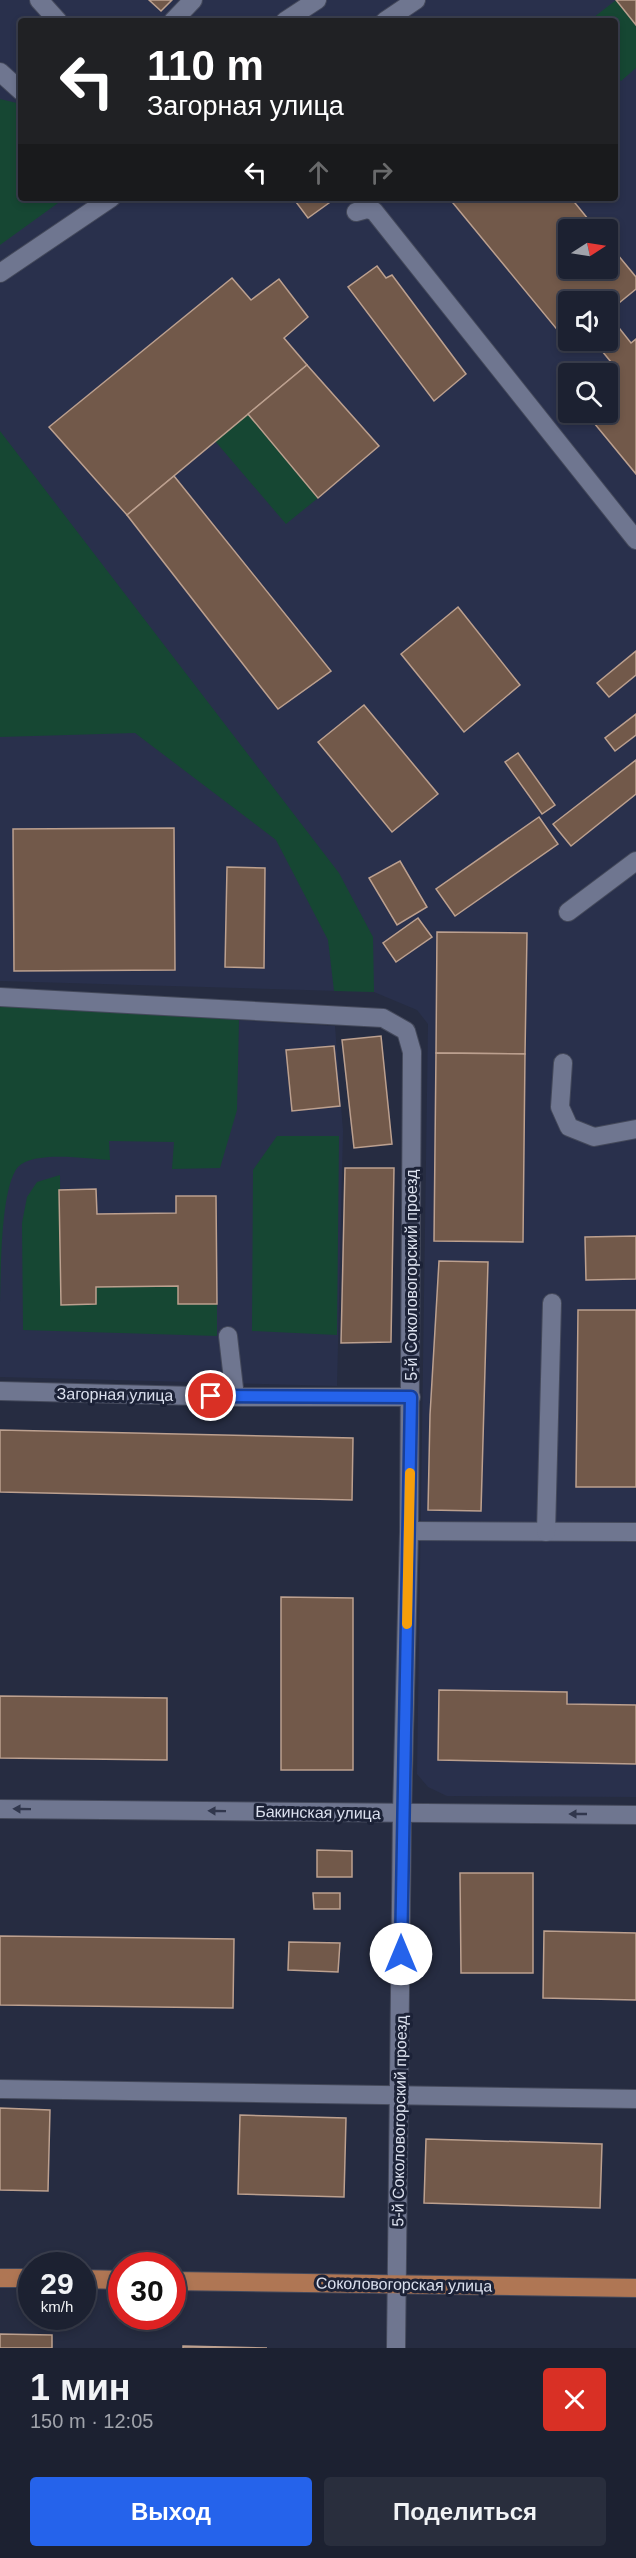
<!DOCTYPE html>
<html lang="ru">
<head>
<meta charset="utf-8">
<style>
	:root { --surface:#1c2131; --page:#292e3d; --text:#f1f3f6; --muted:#a0a3ab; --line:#3a3e4d; --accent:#2563eb }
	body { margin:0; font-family:Helvetica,sans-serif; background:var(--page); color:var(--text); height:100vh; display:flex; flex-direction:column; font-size:22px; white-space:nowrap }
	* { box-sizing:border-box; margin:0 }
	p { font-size:20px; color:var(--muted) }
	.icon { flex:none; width:33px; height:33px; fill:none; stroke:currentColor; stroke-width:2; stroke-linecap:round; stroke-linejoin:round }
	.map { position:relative; height:2348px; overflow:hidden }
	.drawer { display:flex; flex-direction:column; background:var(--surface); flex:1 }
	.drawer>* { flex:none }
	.top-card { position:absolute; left:18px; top:18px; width:600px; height:183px; border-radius:6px; box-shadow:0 3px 9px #0003,0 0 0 2px var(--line); background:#202124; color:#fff; overflow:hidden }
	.needle { width:39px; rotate:78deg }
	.buttons { position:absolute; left:558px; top:219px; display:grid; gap:12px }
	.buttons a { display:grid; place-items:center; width:60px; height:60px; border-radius:6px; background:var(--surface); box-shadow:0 3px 9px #0003,0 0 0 2px var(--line); font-size:30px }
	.speed { position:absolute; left:18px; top:2252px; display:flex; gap:12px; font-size:30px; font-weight:700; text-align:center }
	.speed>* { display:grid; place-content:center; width:78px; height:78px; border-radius:50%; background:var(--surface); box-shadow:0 3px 9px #0003,0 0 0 2px var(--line); line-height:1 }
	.speed small { font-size:15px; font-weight:400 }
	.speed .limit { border:9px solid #d22; background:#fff; color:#111 }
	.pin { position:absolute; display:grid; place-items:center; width:51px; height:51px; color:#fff; margin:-26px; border:3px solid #fff; border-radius:50%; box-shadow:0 2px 6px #0007 }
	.me { position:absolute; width:66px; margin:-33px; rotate:0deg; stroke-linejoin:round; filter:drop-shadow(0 0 4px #0008) }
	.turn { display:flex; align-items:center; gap:21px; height:126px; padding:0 30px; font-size:27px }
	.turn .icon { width:78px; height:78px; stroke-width:2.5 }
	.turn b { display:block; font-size:42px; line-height:51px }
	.lanes { display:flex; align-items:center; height:57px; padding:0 30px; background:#0003; justify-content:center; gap:30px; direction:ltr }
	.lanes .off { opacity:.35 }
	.round { display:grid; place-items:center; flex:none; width:63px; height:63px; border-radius:6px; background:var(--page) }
	.overview { display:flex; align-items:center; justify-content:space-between; height:102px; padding:0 30px }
	h1 { font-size:36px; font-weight:700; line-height:45px }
	.button { display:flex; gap:12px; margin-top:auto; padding:12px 30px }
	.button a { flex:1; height:69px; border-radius:6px; background:var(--accent); color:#fff; font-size:24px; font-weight:700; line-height:69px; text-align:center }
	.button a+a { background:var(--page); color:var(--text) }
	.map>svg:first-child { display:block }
	.built { fill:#29304c; fill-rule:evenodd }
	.green { fill:#164733 }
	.building { fill:#72594a; stroke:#bca08f; stroke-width:1.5 }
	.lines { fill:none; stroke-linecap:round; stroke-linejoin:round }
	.minor-casing { stroke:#44495b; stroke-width:20 }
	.major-casing { stroke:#44495b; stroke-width:20 }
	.minor { stroke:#6f7690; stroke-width:18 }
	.major { stroke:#af7654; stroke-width:18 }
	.oneway { fill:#31374d }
	.route-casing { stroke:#184099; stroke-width:15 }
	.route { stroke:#2563eb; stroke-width:10 }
	.slow { stroke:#f59e0b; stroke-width:10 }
	.labels { text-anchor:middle; stroke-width:6; stroke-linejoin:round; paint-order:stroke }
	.street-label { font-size:16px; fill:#dbe0ee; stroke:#1c2237 }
</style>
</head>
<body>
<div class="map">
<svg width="636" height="2348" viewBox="0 0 636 2348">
	<rect width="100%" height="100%" fill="#262c41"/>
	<g class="built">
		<path d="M0,0H636V1797L447,1796L428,1787L417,1774L428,1024L417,1010L374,992L0,981ZM21,21H615V198H21ZM568,230H608V268H568ZM568,302H608V340H568ZM568,374H608V412H568Z"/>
		<path d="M0,1006L335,1026L343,1131L337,1386L0,1377Z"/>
	</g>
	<g class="green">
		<path d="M616,0L636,25V68L621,81L615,74V21H589Z"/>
		<path d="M0,99L21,104V198H65L0,245Z"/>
		<path d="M248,414L318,498L286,524L215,441Z"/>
		<path d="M0,431L339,873L373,937L374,992L334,991L328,940L276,840L135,733L0,737Z"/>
		<path d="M0,1006L239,1020L237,1110L220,1168L172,1169L174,1142L109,1141L110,1160C89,1159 34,1150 18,1167C0,1188 1,1274 0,1304Z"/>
		<path d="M277,1136H339L337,1335L252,1331L253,1170Z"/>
		<path d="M60,1175L61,1305L96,1304V1287L178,1286V1304H217V1336L23,1330L22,1223L27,1197L37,1182Z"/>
	</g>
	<g class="building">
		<path d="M149,0H172L161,11Z"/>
		<path d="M616,0H636V25Z"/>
		<path d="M293,198H332L333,200L308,218Z"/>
		<path d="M458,198H571L597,230H568V268H608V243L636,277V289L608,312V302H568V340H573L569,344L453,203Z"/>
		<path d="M377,266L386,278L392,275L466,374L434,401L348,287Z"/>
		<path d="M232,278L251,300L279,279L308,317L284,338L307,365L127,515L49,427Z"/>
		<path d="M608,314L631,343L636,339V474L585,412H608V374H597L611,362L593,340H608Z"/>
		<path d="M307,365L379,446L318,498L248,414Z"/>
		<path d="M174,476L331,671L278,709L127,515Z"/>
		<path d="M458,607L520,685L464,732L401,654Z"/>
		<path d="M636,651V675L609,697L597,683Z"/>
		<path d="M364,705L438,794L392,832L318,742Z"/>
		<path d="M636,714V735L615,751L605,738Z"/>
		<path d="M518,753L555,805L542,814L505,762Z"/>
		<path d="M636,760V794L571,846L553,824Z"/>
		<path d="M539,817L558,844L455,916L436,889Z"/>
		<path d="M174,828L175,970L14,971L13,829Z"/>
		<path d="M400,861L427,907L397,925L369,878Z"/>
		<path d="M227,867L265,868L264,968L225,967Z"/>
		<path d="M418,918L432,937L396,962L383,943Z"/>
		<path d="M437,932L527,933L525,1054L436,1053Z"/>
		<path d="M381,1036L392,1144L354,1148L342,1040Z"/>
		<path d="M334,1046L340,1106L292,1111L286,1050Z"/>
		<path d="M436,1053L525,1054L523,1242L434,1241Z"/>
		<path d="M345,1168H394L391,1342L341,1343Z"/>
		<path d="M96,1189L97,1214L176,1213V1196H216L217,1304H178V1286L96,1287V1304L61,1305L59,1190Z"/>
		<path d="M636,1236V1279L586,1280L585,1237Z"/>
		<path d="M439,1261L488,1262L481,1511L428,1510L430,1415Z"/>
		<path d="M578,1310H636V1487H576Z"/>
		<path d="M0,1430L353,1438L352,1500L0,1492Z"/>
		<path d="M281,1597L353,1598V1770H281Z"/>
		<path d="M439,1690L567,1692V1704L636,1705V1764L438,1760Z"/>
		<path d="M0,1696L167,1698V1760L0,1758Z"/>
		<path d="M317,1850L352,1851V1877H317Z"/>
		<path d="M460,1873H533V1973H461Z"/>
		<path d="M313,1893H340V1909H314Z"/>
		<path d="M544,1931L636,1933V2000L543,1998Z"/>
		<path d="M0,1936L234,1939L233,2008L0,2005Z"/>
		<path d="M289,1942L340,1943L338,1972L288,1970Z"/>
		<path d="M0,2108L50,2110L48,2191L0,2190Z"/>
		<path d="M240,2115L346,2118L344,2197L238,2194Z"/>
		<path d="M426,2139L602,2144L600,2208L424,2203Z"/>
		<path d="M0,2334L52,2335V2348H0Z"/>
		<path d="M183,2346L267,2348H183Z"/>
	</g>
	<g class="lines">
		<g class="minor-casing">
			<g id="minor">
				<path d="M39,0L58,21"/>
				<path d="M173,21L193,0"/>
				<path d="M285,21L317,0"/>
				<path d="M385,21L416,0"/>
				<path d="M0,72L21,91"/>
				<path d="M356,212L367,209L374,211L636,540"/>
				<path d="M0,273L111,198"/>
				<path d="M568,912L636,861"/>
				<path d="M0,997L383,1018L406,1031L412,1052L409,1531L402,1813L396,2348"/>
				<path d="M563,1063L560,1107L569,1127L594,1137L636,1129"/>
				<path d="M228,1336L235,1397"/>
				<path d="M0,1391L235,1397H411"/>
				<path d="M409,1531L636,1532"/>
				<path d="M546,1532L552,1303"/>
				<path d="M0,1809L636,1815"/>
				<path d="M0,2089L636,2099"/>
			</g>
		</g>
		<g class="major-casing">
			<g id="major">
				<path d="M0,2278H32"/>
				<path d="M82,2279L122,2280"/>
				<path d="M172,2281L636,2288"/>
			</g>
		</g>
		<use href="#minor" class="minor"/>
		<use href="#major" class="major"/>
	</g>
	<defs><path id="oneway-solid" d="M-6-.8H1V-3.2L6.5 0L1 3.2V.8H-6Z" transform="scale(1.5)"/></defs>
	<g class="oneway">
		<use href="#oneway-solid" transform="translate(22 1809) rotate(-179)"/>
		<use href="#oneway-solid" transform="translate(217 1811) rotate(-179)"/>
		<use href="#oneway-solid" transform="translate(578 1814) rotate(-180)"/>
	</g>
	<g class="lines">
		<g class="route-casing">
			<path id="route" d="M211,1396L411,1397L401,1954"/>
		</g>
		<use href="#route" class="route"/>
		<path class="slow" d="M407,1624L410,1473"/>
	</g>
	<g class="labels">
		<g class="street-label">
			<text transform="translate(411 1275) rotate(-90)" y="6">5-й Соколовогорский проезд</text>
			<text transform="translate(115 1394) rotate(1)" y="6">Загорная улица</text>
			<text transform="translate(318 1812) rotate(1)" y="6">Бакинская улица</text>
			<text transform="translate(399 2121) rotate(-89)" y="6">5-й Соколовогорский проезд</text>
			<text transform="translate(404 2284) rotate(1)" y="6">Соколовогорская улица</text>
		</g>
	</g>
</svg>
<div class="buttons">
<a><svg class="needle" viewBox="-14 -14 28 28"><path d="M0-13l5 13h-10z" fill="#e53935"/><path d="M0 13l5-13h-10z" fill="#a0a3ab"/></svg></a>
<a><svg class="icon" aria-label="sound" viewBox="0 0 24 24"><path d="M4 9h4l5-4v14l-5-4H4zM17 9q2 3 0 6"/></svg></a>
<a><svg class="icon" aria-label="search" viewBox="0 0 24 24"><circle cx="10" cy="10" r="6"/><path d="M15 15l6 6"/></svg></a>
</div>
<div class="speed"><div>29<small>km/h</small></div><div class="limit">30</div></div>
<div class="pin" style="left:211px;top:1396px;background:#d93025"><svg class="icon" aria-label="arrive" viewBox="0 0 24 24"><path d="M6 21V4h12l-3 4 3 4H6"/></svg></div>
<svg class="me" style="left:401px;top:1954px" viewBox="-20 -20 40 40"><circle r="19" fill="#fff"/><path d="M0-13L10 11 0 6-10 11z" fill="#2563eb"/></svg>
<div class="top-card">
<div class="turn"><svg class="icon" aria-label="left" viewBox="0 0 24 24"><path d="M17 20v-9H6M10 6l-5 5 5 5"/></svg><div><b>110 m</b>Загорная улица</div></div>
<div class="lanes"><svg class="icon" aria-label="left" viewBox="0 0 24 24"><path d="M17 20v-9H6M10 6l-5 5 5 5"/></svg><svg class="icon off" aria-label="ahead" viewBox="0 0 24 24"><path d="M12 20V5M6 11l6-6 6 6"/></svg><svg class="icon off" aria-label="right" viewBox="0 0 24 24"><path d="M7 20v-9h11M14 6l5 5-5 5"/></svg></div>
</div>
</div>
<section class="drawer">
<div class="overview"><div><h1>1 мин</h1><p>150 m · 12:05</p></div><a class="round" style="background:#d93025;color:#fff"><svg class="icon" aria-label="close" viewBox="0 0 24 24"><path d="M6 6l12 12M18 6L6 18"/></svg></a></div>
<div class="button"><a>Выход</a><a>Поделиться</a></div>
</section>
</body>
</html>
